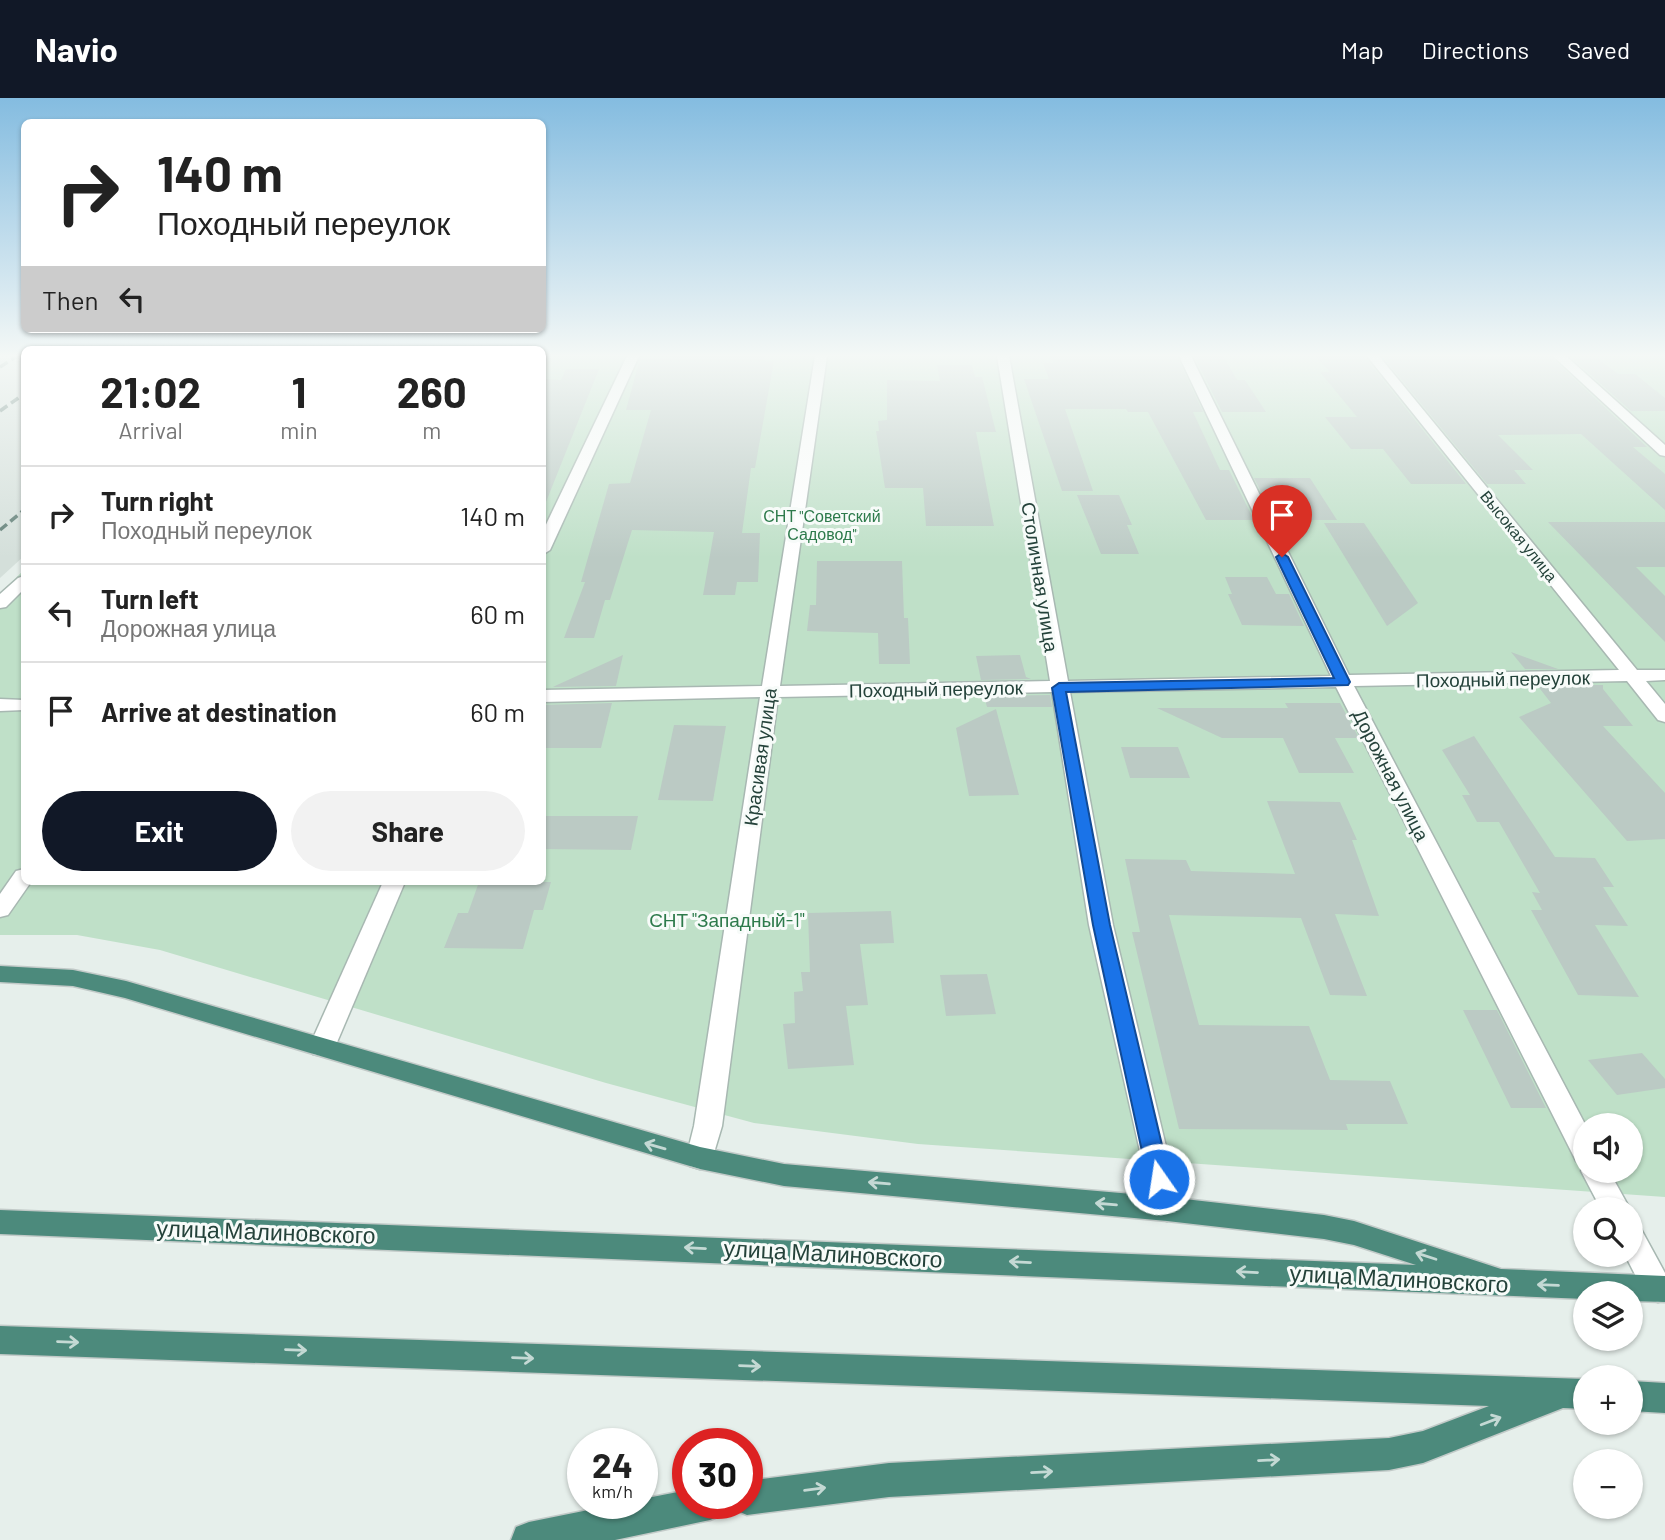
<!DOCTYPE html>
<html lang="en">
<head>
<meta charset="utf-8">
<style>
	:root { --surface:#fff; --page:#f2f2f2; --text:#222; --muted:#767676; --line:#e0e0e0; --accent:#111827 }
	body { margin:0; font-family:Barlow,sans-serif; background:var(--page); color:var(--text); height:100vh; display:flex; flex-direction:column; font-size:26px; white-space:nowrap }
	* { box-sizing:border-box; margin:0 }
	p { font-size:23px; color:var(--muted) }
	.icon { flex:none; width:38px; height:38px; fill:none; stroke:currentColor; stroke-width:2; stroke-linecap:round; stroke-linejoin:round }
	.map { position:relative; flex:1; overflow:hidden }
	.panel { position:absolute; left:21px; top:248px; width:525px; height:539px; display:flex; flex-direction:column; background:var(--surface); border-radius:10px; box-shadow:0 2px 5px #0004 }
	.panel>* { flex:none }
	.guide { position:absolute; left:21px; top:21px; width:525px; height:214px; border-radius:10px; box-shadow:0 2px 5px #0004; background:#fff; color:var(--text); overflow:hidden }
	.tools { position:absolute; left:1573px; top:1015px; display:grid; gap:14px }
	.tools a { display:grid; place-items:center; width:70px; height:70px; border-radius:50%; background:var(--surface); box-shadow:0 2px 5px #0004; font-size:35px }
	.speed { position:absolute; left:567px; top:1330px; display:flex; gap:14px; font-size:35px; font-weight:700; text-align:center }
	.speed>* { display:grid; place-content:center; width:91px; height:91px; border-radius:50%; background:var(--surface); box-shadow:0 2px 5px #0004; line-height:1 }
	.speed small { font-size:18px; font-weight:400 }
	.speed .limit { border:10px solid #d22; background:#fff; color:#111 }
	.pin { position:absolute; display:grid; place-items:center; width:60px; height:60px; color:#fff; margin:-72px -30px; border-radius:50% 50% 50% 0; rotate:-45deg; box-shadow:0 0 7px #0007 }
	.pin .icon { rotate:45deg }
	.me { position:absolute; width:77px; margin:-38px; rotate:347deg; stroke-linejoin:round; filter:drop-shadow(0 0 5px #0008) }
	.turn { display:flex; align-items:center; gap:24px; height:147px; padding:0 21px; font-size:32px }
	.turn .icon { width:91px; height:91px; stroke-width:2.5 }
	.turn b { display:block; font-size:49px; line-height:60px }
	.then { display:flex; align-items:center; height:66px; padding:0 21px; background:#0003; gap:14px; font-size:26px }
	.eta { display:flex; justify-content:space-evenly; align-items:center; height:119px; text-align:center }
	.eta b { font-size:42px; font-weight:700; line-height:49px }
	.action { display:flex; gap:14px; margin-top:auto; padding:14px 21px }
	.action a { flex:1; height:80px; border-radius:42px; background:var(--accent); color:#fff; font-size:28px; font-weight:700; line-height:80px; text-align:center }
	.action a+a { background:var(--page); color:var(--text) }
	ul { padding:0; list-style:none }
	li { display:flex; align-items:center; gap:21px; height:98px; padding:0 21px; border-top:2px solid var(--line) }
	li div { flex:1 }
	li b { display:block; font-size:26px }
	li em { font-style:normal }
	header { display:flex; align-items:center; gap:42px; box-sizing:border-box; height:98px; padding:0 35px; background:var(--accent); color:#fff }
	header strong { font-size:33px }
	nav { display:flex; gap:38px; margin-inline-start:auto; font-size:24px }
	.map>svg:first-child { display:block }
	.built { fill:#d4dfda }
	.green { fill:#bfe0c8; fill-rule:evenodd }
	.building { fill:#bbcac4 }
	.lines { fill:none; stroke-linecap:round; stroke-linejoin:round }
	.minor-casing { stroke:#a8b8b2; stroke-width:3 }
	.trunk-casing { stroke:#c2cac8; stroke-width:3 }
	.minor { fill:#fff; fill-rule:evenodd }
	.trunk { fill:#4c8a7c; fill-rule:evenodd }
	.rail { stroke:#5f7d75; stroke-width:3.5; stroke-dasharray:9 4.5; stroke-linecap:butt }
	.oneway { stroke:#c4d9d4 }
	.route { fill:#1a73e8; stroke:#114b97; stroke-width:2 }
	.labels { text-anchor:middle; stroke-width:6; stroke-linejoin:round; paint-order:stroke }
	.far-park-label { font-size:16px; fill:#2d7a4b; stroke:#f7fbf9 }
	.far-street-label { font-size:16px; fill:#24423a; stroke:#f7fbf9 }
	.street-label { font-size:19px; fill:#24423a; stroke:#f7fbf9 }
	.park-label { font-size:19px; fill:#2d7a4b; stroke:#f7fbf9 }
	.near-street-label { font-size:23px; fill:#24423a; stroke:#f7fbf9 }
</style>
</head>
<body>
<header>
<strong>Navio</strong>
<nav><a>Map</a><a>Directions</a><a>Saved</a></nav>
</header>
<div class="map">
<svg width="1665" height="1442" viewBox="0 0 1665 1442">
	<rect width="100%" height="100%" fill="#e6efeb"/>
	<path class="built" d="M0,258H24V458L0,480Z"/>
	<path class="green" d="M543,258H1665V1099L918,1046L754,1025L606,985L160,852L77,837H0V495L24,472V784H542ZM1586,1027H1631V1073H1586Z"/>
	<g class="building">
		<path d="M672,258H764V263H774L755,370H751L742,435H760L758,484H737L735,497H703L714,434L632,432L610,502H605L594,540H564L585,484H581L609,386L630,385L651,312H626L639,264L640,261H671Z"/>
		<path d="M1050,258H1177L1203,314H1193L1220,372H1229L1254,422H1206L1148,314H1128L1126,311H1065L1093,393H1062L1024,281H1049L1043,265H1053Z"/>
		<path d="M1194,258H1223L1237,282H1245L1266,314H1222Z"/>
		<path d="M1315,258H1364L1466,386H1411L1383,351H1351L1325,319H1357L1320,274H1330Z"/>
		<path d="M1382,258L1551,259L1647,349H1633L1665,376V412L1581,336L1498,337L1533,372H1514L1526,386H1487Z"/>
		<path d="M1571,259L1597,260L1618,276H1635L1665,300V313H1631Z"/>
		<path d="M937,267H972L975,279H982L996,334H976L994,428H926L923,390H885L876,333H879L878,323L887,322V282L940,283Z"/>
		<path d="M566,271H599L544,409L542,281L561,282Z"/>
		<path d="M1254,380H1310L1337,422H1275Z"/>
		<path d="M1077,397H1119L1132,427H1127L1139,456H1101Z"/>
		<path d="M1548,424H1665V469H1636L1665,498V544Z"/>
		<path d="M1324,425H1364L1418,505L1387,528Z"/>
		<path d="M817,463H902L904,520H908L910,566H879L878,535L807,533L810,507H816Z"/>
		<path d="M1225,479H1267L1276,496H1289L1304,528L1242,527L1228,496H1232Z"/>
		<path d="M1511,554L1558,571H1525Z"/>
		<path d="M623,557L616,588L553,589L557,587Z"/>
		<path d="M1020,557L1026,579L1031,581L981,582L976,558Z"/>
		<path d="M1537,587H1603V591L1633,628H1603L1665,695V741L1627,743L1519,619L1551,605Z"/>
		<path d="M1050,597L1052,609H987L984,598Z"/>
		<path d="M612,605L601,650H542V607Z"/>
		<path d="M1285,605H1340L1359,640H1335L1354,675H1299L1283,640H1222L1157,610H1288Z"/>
		<path d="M996,611L1019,697L969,698L956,630Z"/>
		<path d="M674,627L726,628L713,703L658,702Z"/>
		<path d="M1474,638L1555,759L1595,760L1614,789H1603L1628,828L1595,827L1639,899L1578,897L1531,812H1542L1532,794L1540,795L1499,724H1477L1462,697H1470L1442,652Z"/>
		<path d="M1121,649H1178L1190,680H1130Z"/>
		<path d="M1267,703L1340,704L1357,742H1352L1379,818L1335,816L1367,898L1330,897L1301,820L1169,817L1199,927L1309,928L1330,982L1390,983L1408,1026H1346L1348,1032L1179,1031L1132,834H1140L1125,761L1186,762L1191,773L1295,776Z"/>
		<path d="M542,718H638L631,752L542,751Z"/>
		<path d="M479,784H551L543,812H534L523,851L444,850L458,815H468Z"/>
		<path d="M891,813L894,845L860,846L868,907L846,908L854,967L788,971L783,926L795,925L794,894L803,893L801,874H810L808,815Z"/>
		<path d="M987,876L996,916L946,918L940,877Z"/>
		<path d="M1463,912H1497L1546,1010H1511Z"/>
		<path d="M1642,955L1665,981V990L1617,997L1588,962Z"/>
	</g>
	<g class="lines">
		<g class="minor-casing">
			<g id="minor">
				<path d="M627,258H639L550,452L542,457V435Z"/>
				<path d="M815,258H827L780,588L1050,583L997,258H1009L1068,583L1331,578L1179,258H1191L1349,577L1619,572L1367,258H1379L1637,572H1665V582L1646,583L1665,606V624L1658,622L1627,583L1354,588L1586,1028V1073H1609L1630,1111H1601L1581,1073L1585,1066L1576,1063L1572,1055L1336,589L1070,594L1113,827L1181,1111L1177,1119L1167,1123L1157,1119L1153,1111L1089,827L1052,594L778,599L722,1028L710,1068L700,1071L690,1068L686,1060L694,1028L760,599L542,604V592L762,588Z"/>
				<path d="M1553,258H1566L1665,347V358L1660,357Z"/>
				<path d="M24,478V491L6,509L0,510V496L18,480Z"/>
				<path d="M0,601L24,602V612L0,613Z"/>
				<path d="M24,771V784H31L8,817L0,819V796L16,773Z"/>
				<path d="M383,784H405L335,949L331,956L322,958L313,956L309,949Z"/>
				<path d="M1631,1128L1641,1131L1665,1175V1202L1658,1204L1647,1200L1625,1157H1631Z"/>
			</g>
		</g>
		<g class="trunk-casing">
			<g id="trunk">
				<path d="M0,868L73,872L126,883L700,1049L784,1066L1167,1099L1324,1117L1354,1123L1501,1171L1665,1178V1204L1631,1203V1195H1586V1201L0,1136V1112L1416,1167L1354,1147L1324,1141L1167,1123L784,1088L700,1071L125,900L73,888L0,884Z"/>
				<path d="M0,1228L1586,1281V1311L1563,1310L1423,1365L1389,1372L889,1399L747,1417L735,1412L732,1405H747V1383L889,1365L1389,1340L1423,1333L1489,1308L0,1256Z"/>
				<path d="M1631,1283L1665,1285V1315L1631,1313Z"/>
				<path d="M688,1392V1405H727L722,1417L710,1422L615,1442H511L516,1429L529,1424L623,1405H642V1401Z"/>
			</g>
		</g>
		<use href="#minor" class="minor"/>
		<use href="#trunk" class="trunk"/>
		<g class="rail">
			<path d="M0,269L17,258"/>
			<path d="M0,313L24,296"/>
			<path d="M0,432L24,412"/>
		</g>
	</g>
	<defs><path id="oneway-shaft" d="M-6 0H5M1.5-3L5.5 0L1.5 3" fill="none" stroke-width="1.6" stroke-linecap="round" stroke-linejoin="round" transform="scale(1.75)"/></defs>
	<g class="oneway">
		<use href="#oneway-shaft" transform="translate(655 1048) rotate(-164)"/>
		<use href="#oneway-shaft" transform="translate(879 1085) rotate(-175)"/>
		<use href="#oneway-shaft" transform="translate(1106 1106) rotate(-175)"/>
		<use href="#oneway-shaft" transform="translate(695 1150) rotate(-177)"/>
		<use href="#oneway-shaft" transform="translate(1426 1158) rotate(-162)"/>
		<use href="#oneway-shaft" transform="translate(1020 1164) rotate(-177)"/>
		<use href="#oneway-shaft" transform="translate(1247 1174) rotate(-177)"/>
		<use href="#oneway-shaft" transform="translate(1548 1187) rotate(-178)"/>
		<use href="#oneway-shaft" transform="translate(68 1244) rotate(2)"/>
		<use href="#oneway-shaft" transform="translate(296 1252) rotate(2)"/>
		<use href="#oneway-shaft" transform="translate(523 1260) rotate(2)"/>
		<use href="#oneway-shaft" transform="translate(750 1268) rotate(2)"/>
		<use href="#oneway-shaft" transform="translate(1491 1323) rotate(-21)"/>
		<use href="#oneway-shaft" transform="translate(1269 1362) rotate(-3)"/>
		<use href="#oneway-shaft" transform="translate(1042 1374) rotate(-3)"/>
		<use href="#oneway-shaft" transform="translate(815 1391) rotate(-7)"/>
	</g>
	<linearGradient id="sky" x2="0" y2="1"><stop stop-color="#84bce0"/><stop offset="0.56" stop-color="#f4f8f6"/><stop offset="1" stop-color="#f4f8f6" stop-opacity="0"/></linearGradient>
	<rect width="1665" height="460" fill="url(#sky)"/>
	<path class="route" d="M1282,455L1288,459L1350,584L1348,587L1066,594L1110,827L1170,1081L1167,1087L1159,1089L1152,1087L1148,1081L1093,827L1052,590L1059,585L1334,580L1276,459Z"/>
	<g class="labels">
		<g class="far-park-label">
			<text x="822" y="424">СНТ "Советский<tspan x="822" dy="18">Садовод"</tspan></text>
		</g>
		<g class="far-street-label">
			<text transform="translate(1519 438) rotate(51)" y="6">Высокая улица</text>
		</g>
		<g class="street-label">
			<text transform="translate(1040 479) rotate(81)" y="7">Столичная улица</text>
			<text transform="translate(1503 581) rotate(-1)" y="7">Походный переулок</text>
			<text transform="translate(936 591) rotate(-1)" y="7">Походный переулок</text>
			<text transform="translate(760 659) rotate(-82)" y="7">Красивая улица</text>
			<text transform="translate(1391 677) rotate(63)" y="7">Дорожная улица</text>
		</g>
		<g class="park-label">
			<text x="727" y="829">СНТ "Западный-1"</text>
		</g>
		<g class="near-street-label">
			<text transform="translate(266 1134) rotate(2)" y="8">улица Малиновского</text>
			<text transform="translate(833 1156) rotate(3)" y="8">улица Малиновского</text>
			<text transform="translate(1399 1181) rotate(3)" y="8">улица Малиновского</text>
		</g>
	</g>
</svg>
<div class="tools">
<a><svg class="icon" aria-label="sound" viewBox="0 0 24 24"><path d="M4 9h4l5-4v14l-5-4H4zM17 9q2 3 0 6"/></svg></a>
<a><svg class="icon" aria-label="search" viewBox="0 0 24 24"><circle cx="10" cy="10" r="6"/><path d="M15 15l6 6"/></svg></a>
<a><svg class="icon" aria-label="layers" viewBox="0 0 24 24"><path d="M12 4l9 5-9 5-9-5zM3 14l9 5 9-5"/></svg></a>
<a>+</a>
<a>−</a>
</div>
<div class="speed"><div>24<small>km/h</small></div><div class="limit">30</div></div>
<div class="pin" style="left:1282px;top:459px;background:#d93025"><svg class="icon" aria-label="arrive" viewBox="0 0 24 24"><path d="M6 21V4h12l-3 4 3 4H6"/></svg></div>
<svg class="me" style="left:1159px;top:1081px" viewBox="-20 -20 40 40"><circle r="17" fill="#1a73e8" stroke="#fff" stroke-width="3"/><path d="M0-11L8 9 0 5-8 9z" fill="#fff"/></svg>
<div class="guide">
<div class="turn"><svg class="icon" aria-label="right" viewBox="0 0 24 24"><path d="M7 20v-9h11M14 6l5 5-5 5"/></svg><div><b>140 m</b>Походный переулок</div></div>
<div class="then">Then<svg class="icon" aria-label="left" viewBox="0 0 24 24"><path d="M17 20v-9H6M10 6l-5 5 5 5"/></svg></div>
</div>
<section class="panel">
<div class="eta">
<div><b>21:02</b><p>Arrival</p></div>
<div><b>1</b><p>min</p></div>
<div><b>260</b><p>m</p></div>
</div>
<ul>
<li><svg class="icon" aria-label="right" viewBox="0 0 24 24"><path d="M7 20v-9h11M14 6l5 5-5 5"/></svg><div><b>Turn right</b><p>Походный переулок</p></div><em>140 m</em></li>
<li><svg class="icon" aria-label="left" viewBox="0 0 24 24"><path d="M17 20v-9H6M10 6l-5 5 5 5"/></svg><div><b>Turn left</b><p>Дорожная улица</p></div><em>60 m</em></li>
<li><svg class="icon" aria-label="arrive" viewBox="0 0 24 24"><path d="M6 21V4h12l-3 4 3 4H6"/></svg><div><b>Arrive at destination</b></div><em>60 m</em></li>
</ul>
<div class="action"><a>Exit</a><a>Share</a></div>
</section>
</div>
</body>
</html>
